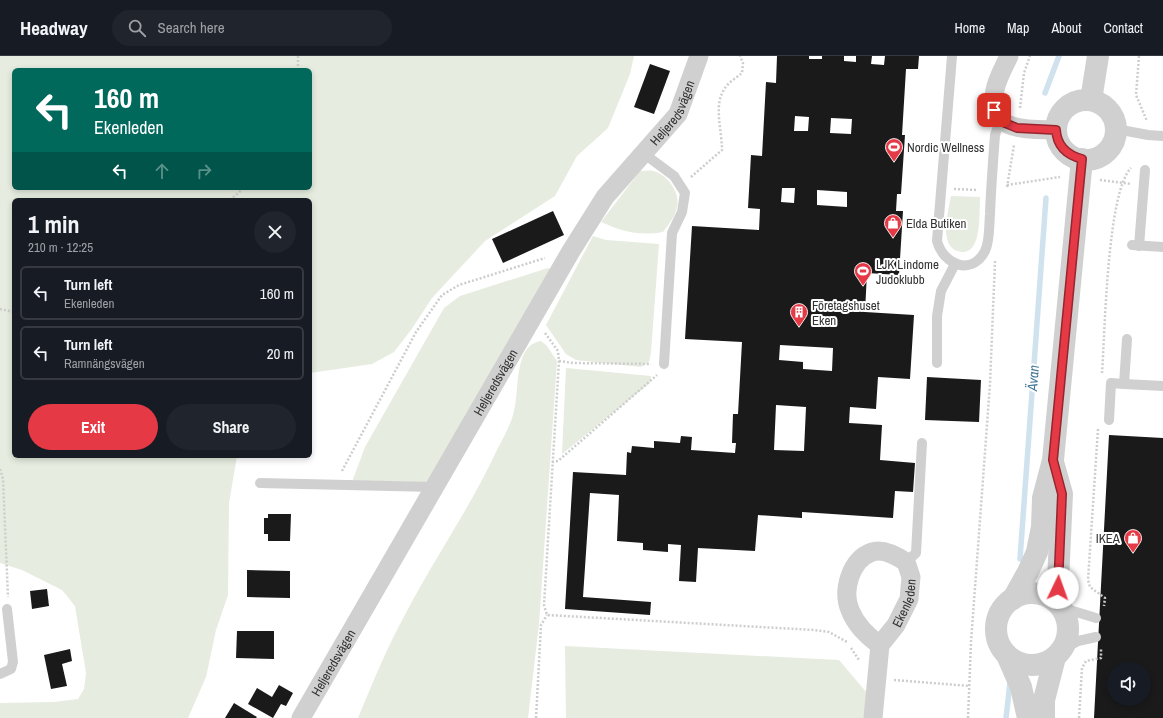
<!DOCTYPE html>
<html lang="en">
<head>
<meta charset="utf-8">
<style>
	:root { --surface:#171b24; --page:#20242c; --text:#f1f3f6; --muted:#9ea1a6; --line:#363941; --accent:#e63946 }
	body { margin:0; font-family:"Archivo Narrow",sans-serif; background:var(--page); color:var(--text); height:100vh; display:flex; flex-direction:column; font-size:15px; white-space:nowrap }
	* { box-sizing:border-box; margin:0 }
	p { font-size:13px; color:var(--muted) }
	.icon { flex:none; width:22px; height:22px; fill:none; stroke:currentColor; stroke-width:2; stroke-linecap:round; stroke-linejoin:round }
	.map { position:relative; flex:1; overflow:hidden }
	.sheet { position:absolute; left:12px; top:142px; width:300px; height:260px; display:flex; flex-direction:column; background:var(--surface); border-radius:6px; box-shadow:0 2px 6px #0003 }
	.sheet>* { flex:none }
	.hud { position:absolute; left:12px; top:12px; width:300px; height:122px; border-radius:6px; box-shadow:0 2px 6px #0003; background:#00695c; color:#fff; overflow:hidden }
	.tools { position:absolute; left:1107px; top:606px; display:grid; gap:8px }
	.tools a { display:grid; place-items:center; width:44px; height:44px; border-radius:50%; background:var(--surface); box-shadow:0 2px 6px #0003; font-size:20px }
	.pin { position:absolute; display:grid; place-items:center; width:34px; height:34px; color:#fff; margin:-17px; border-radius:8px; box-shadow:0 2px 6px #0006 }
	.me { position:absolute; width:44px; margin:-22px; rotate:3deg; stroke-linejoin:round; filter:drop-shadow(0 0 3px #0008) }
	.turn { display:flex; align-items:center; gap:14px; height:84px; padding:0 16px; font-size:18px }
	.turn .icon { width:52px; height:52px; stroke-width:2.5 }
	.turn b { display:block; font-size:28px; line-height:34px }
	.lanes { display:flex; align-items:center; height:38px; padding:0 16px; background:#0003; justify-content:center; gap:20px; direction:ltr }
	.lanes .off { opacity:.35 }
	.round { display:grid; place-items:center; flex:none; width:42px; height:42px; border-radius:21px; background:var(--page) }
	.overview { display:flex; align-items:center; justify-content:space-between; height:68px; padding:0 16px }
	h1 { font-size:24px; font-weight:700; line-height:30px }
	.cta { display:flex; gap:8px; margin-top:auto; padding:8px 16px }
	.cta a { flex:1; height:46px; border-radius:24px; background:var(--accent); color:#fff; font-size:16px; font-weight:700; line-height:46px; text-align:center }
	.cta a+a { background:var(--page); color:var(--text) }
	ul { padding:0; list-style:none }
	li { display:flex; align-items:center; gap:12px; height:54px; margin:0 8px 6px; padding:0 8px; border:2px solid var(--line); border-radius:6px }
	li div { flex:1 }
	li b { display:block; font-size:15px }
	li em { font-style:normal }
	header { display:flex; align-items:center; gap:24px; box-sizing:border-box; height:56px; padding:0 20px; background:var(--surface); border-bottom:1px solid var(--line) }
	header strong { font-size:19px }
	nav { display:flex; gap:22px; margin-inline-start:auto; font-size:14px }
	.search { width:280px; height:36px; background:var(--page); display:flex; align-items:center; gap:10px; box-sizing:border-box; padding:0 14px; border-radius:22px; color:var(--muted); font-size:15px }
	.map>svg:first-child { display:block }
	.green { fill:#e6ecdf; fill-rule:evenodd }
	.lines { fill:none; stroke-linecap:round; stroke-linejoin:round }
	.stream { stroke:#cfe2ee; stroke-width:5.5 }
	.building { fill:#1a1a1a; fill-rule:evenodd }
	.path { stroke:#cdcdcd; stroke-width:2.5; stroke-dasharray:2 2; stroke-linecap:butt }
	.service { stroke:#d0d0d0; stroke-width:10 }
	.minor { stroke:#d0d0d0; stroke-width:19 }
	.tertiary { stroke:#d0d0d0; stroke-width:22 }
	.route-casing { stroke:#96252e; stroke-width:10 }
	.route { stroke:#e63946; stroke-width:7 }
	.labels { text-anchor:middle; stroke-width:4; stroke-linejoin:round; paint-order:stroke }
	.street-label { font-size:13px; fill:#333; stroke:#fff }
	.poi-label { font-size:13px; fill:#333; stroke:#fff; text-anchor:start }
	.water-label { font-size:14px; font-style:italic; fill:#3f7597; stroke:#fff }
</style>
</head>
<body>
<header>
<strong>Headway</strong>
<div class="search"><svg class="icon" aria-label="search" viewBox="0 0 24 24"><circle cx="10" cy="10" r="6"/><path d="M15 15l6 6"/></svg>Search here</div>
<nav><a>Home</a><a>Map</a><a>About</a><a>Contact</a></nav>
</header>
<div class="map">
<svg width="1163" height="662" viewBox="0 0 1163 662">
	<rect width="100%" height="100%" fill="#fff"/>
	<g class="green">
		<path d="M0,0H634L630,18L608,72L577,100L555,140L485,185L432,242L411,274L394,296L372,308L310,317V144H14V400H237L229,447L228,539L216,574L206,621L188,662H0V647L54,646L78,643L84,633L86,617L75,550L62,534L22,514L0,507ZM14,14H310V132H14Z"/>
		<path d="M640,115C644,115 649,114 653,115C667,118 681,137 677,151C675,161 669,168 663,176C638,180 624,176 601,166Z"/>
		<path d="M951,140L980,141C979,155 983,203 958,195C952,194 948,188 947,182C944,172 949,151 951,140Z"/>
		<path d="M593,180L606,184L659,188L651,296L649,306L641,311L576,304L566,298L546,269Z"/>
		<path d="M548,212L554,215L428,430L352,426L365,391L444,252L460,240Z"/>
		<path d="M541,285L547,290L557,305L539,568L528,662H358C373,626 388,589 407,555C436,500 471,450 497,394C503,382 511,369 514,355C520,335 513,289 541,285Z"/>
		<path d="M566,312L651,320L650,327L562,398Z"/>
		<path d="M565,590L839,604L873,644L872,662H566Z"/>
	</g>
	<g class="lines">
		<g class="stream">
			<path d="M1045,37L1059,0"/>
			<path d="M1020,503L1046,142"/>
			<path d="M1006,662L1010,627"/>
		</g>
	</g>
	<g class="building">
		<path d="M777,0H809V3H822V0H844V5L856,6V0H872L871,8L884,9L885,0H919L918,13H906L902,79H905L901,138H897L896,155H903L899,219L867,217L865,256L914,259L910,323L878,321L876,353L850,351L849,367L882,369L880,404L915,407L913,436L895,435L893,462L802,456V462L758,459L755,495L698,492L696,526L679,525L681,489L668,488V496L643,494V487L617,485L619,439L590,437L583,541L651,546L650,559L565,553L573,416L626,419L627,396L631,397L632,390L654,392V385L680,387L681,380L692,381L691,394L735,397L736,387H732L733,358H738L742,286L685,283L692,170L759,174L760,153L748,152L751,99L762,100L766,26L776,27ZM795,60L809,61L808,75H794ZM831,62L852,63L851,78L830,77ZM782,132H795L794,147L781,146ZM817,134L847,136V151L817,149ZM780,289L833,292L832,315L803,313V306L779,304ZM776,349L806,351L804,395L774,394Z"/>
		<path d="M650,8L670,15L654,58L634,51Z"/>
		<path d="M553,155L564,179L503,207L492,183Z"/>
		<path d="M927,321L981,324L979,366L925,364Z"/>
		<path d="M1109,379L1163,382V662H1094ZM1114,613H1144V643H1114Z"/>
		<path d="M268,458H291L290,485H268V478H264V462H268Z"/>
		<path d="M247,514L290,515V542L247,541Z"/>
		<path d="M47,533L49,550L32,553L30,535Z"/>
		<path d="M237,575H274V603L236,602Z"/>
		<path d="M70,593L72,605L62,608L67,630L51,633L44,599Z"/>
		<path d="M279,629L293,637L286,650L281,648L273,662L248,648L257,632L272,641Z"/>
		<path d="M234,647L257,661L256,662H225Z"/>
	</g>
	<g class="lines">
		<g class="path">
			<path d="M1139,0L1136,39L1147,65"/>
			<path d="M298,14V0"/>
			<path d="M1020,52L1024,17L1030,0"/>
			<path d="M691,121L722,94C722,74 713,49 725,32C729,26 737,21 742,17L743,7L740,0"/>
			<path d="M1100,124L1131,128"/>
			<path d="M1007,129L1060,121"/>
			<path d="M1007,131L1014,89"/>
			<path d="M954,133L977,134"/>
			<path d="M230,144L244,132"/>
			<path d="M0,253L14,256"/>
			<path d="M545,277L558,295L559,305L544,549L547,559L814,574L829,576L847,586"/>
			<path d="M559,305L573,307L651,308"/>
			<path d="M1102,317C1105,277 1107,136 1131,112"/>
			<path d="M1098,373L1088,524L1090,531L1105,542L1104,550"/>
			<path d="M552,406L558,405L657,319"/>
			<path d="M0,413L3,423L8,541"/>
			<path d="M342,415L416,276L442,239L459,229L545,202"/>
			<path d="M851,592L859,604"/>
			<path d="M894,624L970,630"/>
			<path d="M536,662L541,569L547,559"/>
			<path d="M968,662L971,586L990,328L995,205"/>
			<path d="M1079,662L1082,612L1086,605L1101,602V593"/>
		</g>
		<g class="service">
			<path d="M952,0L937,185C943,208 971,221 985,195C990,185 989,169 990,158C991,132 993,105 995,79L1000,65"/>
			<path d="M1116,73L1148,79L1163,80"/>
			<path d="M643,97L674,120L685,137L682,156L672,177L664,308"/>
			<path d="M1132,189L1163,191"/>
			<path d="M1139,190L1145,114"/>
			<path d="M937,307V260L941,235L955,208"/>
			<path d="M1124,328L1163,330"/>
			<path d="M1109,364L1111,327L1124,328L1127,283"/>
			<path d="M260,427L434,431"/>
			<path d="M906,506L916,497L922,387"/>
			<path d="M1060,551L1096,562"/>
			<path d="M1061,594L1078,585L1096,581"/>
			<path d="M0,618L11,613L13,606L7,553"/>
		</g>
		<g class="minor">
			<path d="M1009,0C1004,11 997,23 995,34C986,77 1027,73 1056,74"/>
			<path id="s1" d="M301,662L571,195L605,141L678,58L699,0"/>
			<path id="s2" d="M873,662L880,589L896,569L909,543L911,521L906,506C897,500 883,492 872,496C850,504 842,535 850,554C856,569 867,580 880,589"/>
		</g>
		<g class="tertiary">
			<path d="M1091,44L1098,0"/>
			<circle cx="1086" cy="74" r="30"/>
			<path d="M1053,406L1062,438L1057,547"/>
			<circle cx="1032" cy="573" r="36"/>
			<path d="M1013,543L1028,516L1037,496L1042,471L1043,442L1053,404L1082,103"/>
			<path d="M1007,599L1021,631L1028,662"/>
			<path d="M1044,662V644L1055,601"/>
		</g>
	</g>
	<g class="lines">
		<g class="route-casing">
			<path id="route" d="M994,54L1000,65L1017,72L1056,74C1057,90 1067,99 1082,103L1053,404L1062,438L1058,532"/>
		</g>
		<use href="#route" class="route"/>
	</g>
	<defs>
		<g id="stadium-pin" transform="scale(0.9)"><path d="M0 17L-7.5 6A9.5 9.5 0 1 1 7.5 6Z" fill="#e63946" stroke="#fff"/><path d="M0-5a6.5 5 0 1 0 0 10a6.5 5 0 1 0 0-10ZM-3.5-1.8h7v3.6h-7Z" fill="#fff"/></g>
		<g id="shop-pin" transform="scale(0.9)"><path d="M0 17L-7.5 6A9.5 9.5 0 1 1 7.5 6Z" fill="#e63946" stroke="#fff"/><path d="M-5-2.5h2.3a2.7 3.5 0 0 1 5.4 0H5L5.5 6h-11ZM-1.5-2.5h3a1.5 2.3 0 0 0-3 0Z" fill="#fff"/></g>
		<g id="building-pin" transform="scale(0.9)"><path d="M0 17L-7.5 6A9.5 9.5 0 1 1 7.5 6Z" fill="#e63946" stroke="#fff"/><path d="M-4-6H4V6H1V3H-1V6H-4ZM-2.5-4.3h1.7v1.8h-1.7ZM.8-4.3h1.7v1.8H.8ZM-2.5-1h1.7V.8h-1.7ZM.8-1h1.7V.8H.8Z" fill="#fff"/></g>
	</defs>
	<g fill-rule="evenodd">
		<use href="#stadium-pin" x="894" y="91"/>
		<use href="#shop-pin" x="893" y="167"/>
		<use href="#stadium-pin" x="863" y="215"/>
		<use href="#building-pin" x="799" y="256"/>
		<use href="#shop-pin" x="1133" y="482"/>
	</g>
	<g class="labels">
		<g class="street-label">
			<text dy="5" stroke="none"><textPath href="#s1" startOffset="712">Heljeredsvägen</textPath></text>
			<text dy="5" stroke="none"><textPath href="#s1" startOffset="388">Heljeredsvägen</textPath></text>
			<text dy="5" stroke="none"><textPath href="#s2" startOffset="123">Ekenleden</textPath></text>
			<text dy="5" stroke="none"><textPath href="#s1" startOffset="64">Heljeredsvägen</textPath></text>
		</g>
		<g class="poi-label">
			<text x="907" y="96">Nordic Wellness</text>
			<text x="906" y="172">Elda Butiken</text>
			<text x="876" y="213">LJK Lindome<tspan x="876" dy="15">Judoklubb</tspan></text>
			<text x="812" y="254">Företagshuset<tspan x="812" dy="15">Eken</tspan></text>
			<text x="1120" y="487" text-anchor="end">IKEA</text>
		</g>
		<g class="water-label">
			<text transform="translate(1033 322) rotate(-86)" y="5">Ävan</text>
		</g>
	</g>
</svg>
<div class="tools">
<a><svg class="icon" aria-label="sound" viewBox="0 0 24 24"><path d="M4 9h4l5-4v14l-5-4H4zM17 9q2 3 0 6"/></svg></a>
</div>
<div class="pin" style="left:994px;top:54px;background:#d93025"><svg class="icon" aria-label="arrive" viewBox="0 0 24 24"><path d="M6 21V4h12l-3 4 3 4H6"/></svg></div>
<svg class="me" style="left:1058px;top:532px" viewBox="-20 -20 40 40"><circle r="19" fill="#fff"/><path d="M0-13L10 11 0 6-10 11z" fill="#e63946"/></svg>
<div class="hud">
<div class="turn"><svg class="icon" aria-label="left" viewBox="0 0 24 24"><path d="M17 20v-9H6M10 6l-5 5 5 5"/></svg><div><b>160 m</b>Ekenleden</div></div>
<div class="lanes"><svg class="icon" aria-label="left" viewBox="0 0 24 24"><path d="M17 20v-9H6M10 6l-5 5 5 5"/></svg><svg class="icon off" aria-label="ahead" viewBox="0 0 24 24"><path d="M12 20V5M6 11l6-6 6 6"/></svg><svg class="icon off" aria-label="right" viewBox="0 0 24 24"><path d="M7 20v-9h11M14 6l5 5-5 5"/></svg></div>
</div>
<section class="sheet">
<div class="overview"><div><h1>1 min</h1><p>210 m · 12:25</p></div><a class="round"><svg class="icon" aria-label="close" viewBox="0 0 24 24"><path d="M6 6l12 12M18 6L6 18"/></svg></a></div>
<ul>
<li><svg class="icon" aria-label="left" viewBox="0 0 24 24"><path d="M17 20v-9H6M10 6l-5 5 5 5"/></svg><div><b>Turn left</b><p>Ekenleden</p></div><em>160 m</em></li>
<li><svg class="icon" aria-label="left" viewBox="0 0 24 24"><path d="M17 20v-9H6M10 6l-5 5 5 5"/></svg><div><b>Turn left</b><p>Ramnängsvägen</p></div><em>20 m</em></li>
</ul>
<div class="cta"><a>Exit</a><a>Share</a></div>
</section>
</div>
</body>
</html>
